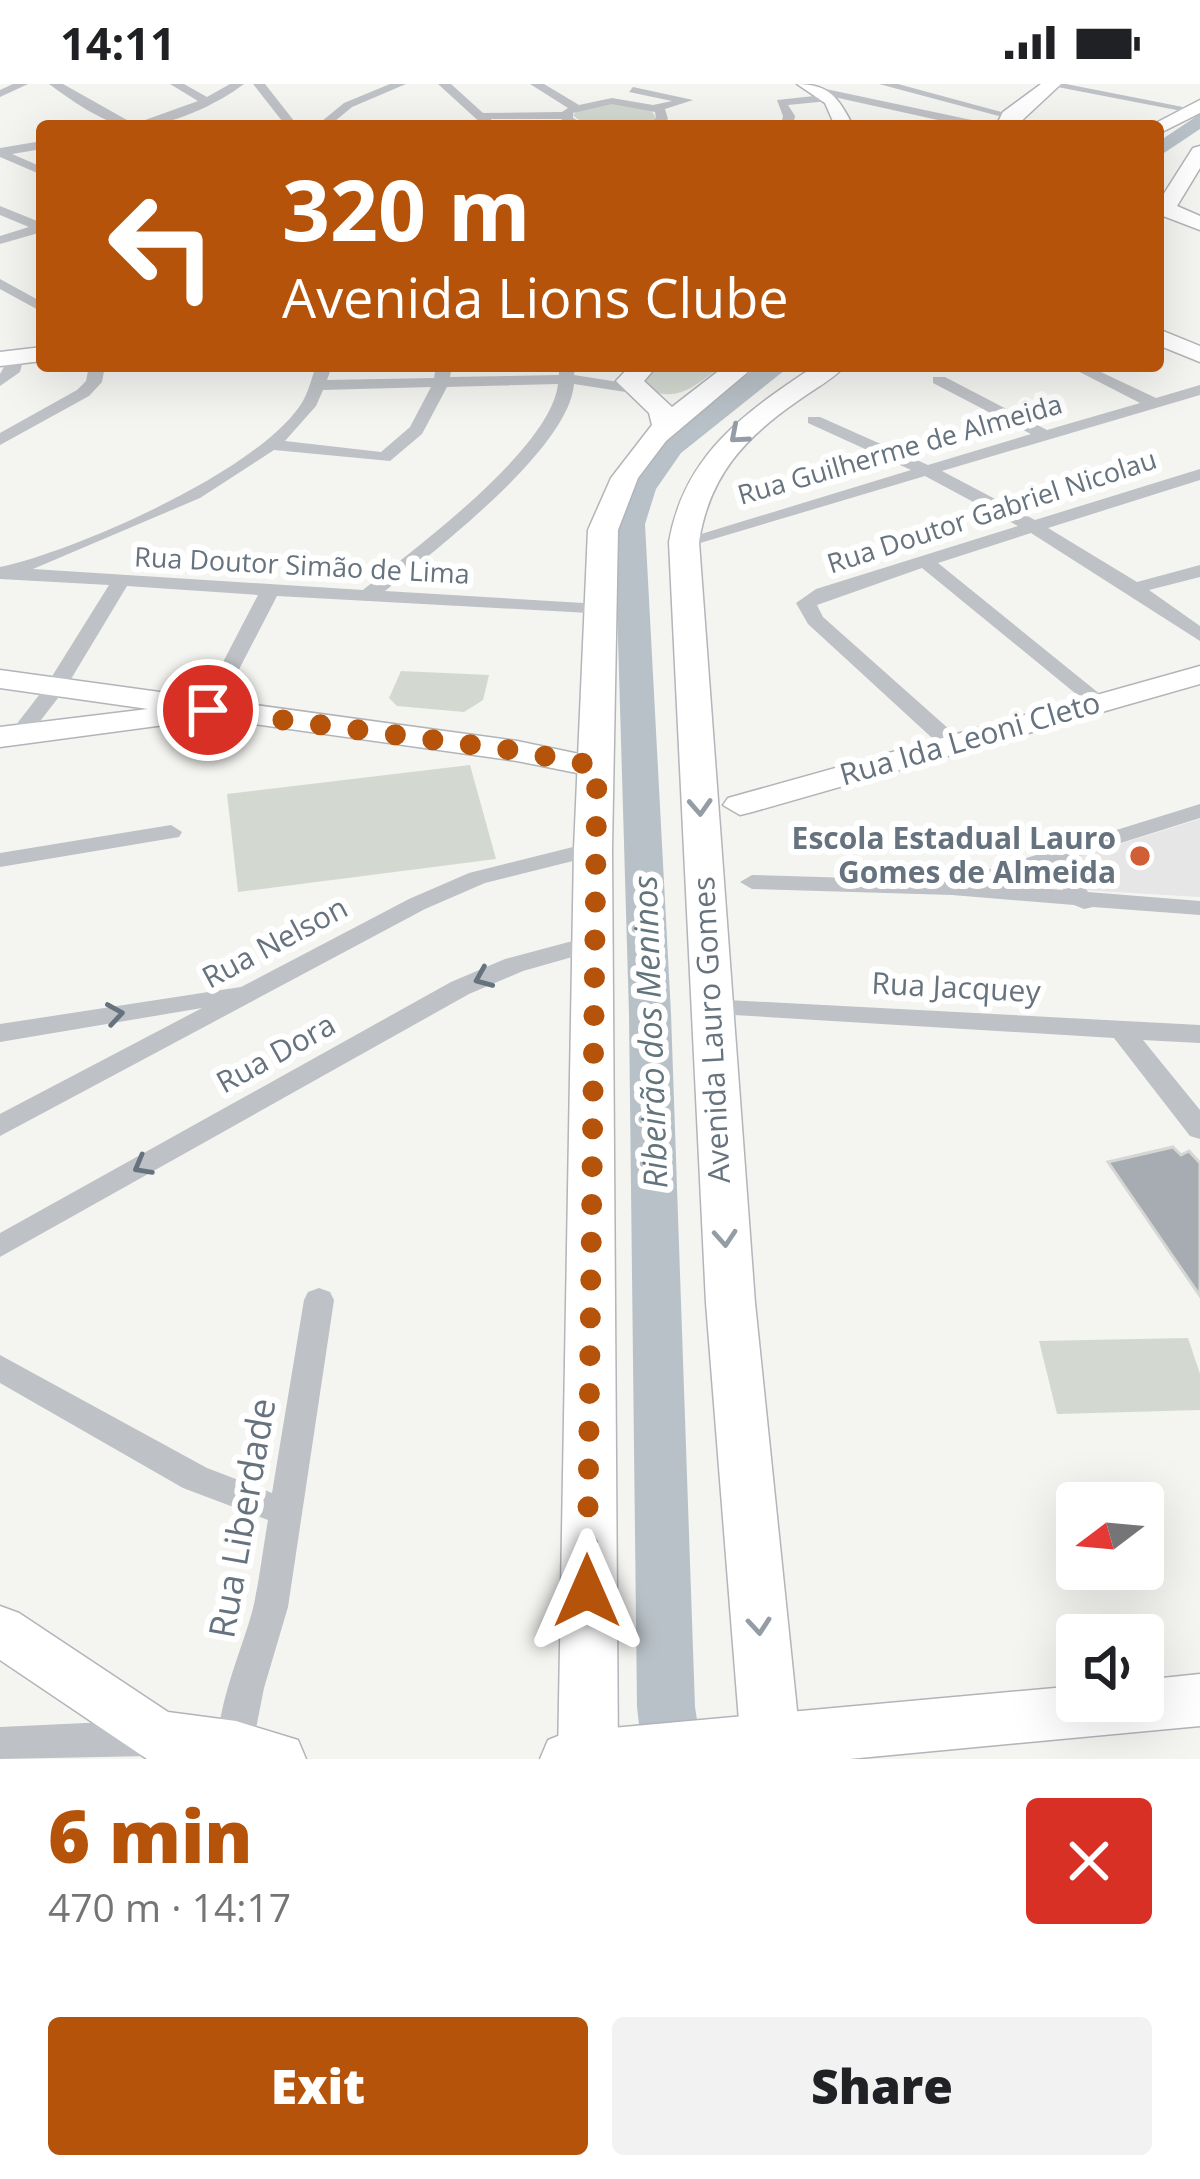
<!DOCTYPE html>
<html lang="en">
<head>
<meta charset="utf-8">
<style>
	:root { --surface:#fff; --page:#f2f2f2; --text:#202124; --muted:#757577; --accent:#b45309 }
	body { margin:0; font-family:"Open Sans",sans-serif; background:var(--page); color:var(--text); height:100vh; display:flex; flex-direction:column; font-size:45px; white-space:nowrap }
	* { box-sizing:border-box; margin:0 }
	p { font-size:39px; color:var(--muted) }
	.icon { flex:none; width:66px; height:66px; fill:none; stroke:currentColor; stroke-width:2; stroke-linecap:round; stroke-linejoin:round }
	.map { position:relative; height:1675px; overflow:hidden }
	.sheet { display:flex; flex-direction:column; background:var(--surface); flex:1 }
	.sheet>* { flex:none }
	.hud { position:absolute; left:36px; top:36px; width:1128px; height:252px; border-radius:12px; box-shadow:0 12px 48px #0002; background:#b45309; color:#fff; overflow:hidden }
	.needle { width:78px; rotate:254deg }
	.controls { position:absolute; left:1056px; top:1398px; display:grid; gap:24px }
	.controls a { display:grid; place-items:center; width:108px; height:108px; border-radius:12px; background:var(--surface); box-shadow:0 12px 48px #0002; font-size:60px }
	.pin { position:absolute; display:grid; place-items:center; width:102px; height:102px; color:#fff; margin:-51px; border:6px solid #fff; border-radius:50%; box-shadow:0 3px 12px #0007 }
	.me { position:absolute; width:132px; margin:-66px; rotate:0deg; stroke-linejoin:round; filter:drop-shadow(0 0 9px #0008) }
	.turn { display:flex; align-items:center; gap:42px; height:252px; padding:0 48px; font-size:54px }
	.turn .icon { width:156px; height:156px; stroke-width:2.5 }
	.turn b { display:block; font-size:84px; line-height:102px }
	.round { display:grid; place-items:center; flex:none; width:126px; height:126px; border-radius:12px; background:var(--page) }
	.headline { display:flex; align-items:center; justify-content:space-between; height:204px; padding:0 48px }
	h1 { font-size:72px; font-weight:800; line-height:90px; color:var(--accent) }
	.cta { display:flex; gap:24px; margin-top:auto; padding:24px 48px }
	.cta a { flex:1; height:138px; border-radius:12px; background:var(--accent); color:#fff; font-size:48px; font-weight:800; line-height:138px; text-align:center }
	.cta a+a { background:var(--page); color:var(--text) }
	.status { display:flex; justify-content:space-between; align-items:center; height:84px; padding:0 60px; background:var(--surface); direction:ltr }
	.status svg { height:33px; fill:currentColor }
	.map>svg:first-child { display:block }
	.built { fill:#e5e6e5 }
	.green { fill:#d3d9d1 }
	.lines { fill:none; stroke-linecap:round; stroke-linejoin:round }
	.river { fill:#b8c1c7; fill-rule:evenodd }
	.building { fill:#a6acb1; stroke:#d6d6d4; stroke-width:3 }
	.secondary-casing { stroke:#b1b5b9; stroke-width:3 }
	.primary-casing { stroke:#b2b5b9; stroke-width:3 }
	.street { fill:#bec1c5; fill-rule:evenodd }
	.secondary { fill:#fff; fill-rule:evenodd }
	.primary { fill:#fff; fill-rule:evenodd }
	.oneway { stroke:#949da5 }
	.oneway2 { stroke:#66737f }
	.route { stroke:#b45309; stroke-width:21; stroke-dasharray:0 37.8 }
	.poi-dot { fill:#d15f35; stroke:#fff; stroke-width:4.5 }
	.labels { text-anchor:middle; stroke-width:12; stroke-linejoin:round; paint-order:stroke }
	.far-street-label { font-size:27px; fill:#66737f; stroke:#fff }
	.street-label { font-size:30px; fill:#66737f; stroke:#fff }
	.poi-label { font-size:30px; font-weight:bold; fill:#66737f; stroke:#fff; text-anchor:end }
	.water-label { font-size:33px; font-style:italic; fill:#62747c; stroke:#fff }
	.near-street-label { font-size:36px; fill:#66737f; stroke:#fff }
</style>
</head>
<body>
<div class="status"><b>14:11</b><svg viewBox="0 0 49 12"><path d="M0 12V9h3v3zM5 12V6h3v6zM10 12V3h3v9zM15 12V0h3v12zM26 1h20v11H26zM47 4h2v5h-2z"/></svg></div>
<div class="map">
<svg width="1200" height="1675" viewBox="0 0 1200 1675">
	<rect width="100%" height="100%" fill="#f4f4f1"/>
	<path class="built" d="M1200,735V813L1081,806L1070,783L1074,774Z"/>
	<g class="green">
		<path d="M618,19L651,26L656,34C634,46 591,49 573,31L582,23Z"/>
		<path d="M657,282H723C690,304 678,321 638,302L639,288Z"/>
		<path d="M401,587L489,591L483,616L464,628L397,622L389,614Z"/>
		<path d="M470,681L496,775L238,808L227,710Z"/>
		<path d="M1188,1254L1200,1290V1326L1057,1330L1039,1257Z"/>
	</g>
	<g class="lines">
		<g class="river">
			<path d="M1200,30V45L1158,73V58Z"/>
			<path d="M760,282H790L681,369L656,405L645,440L671,930L695,1623L703,1675H643L637,1623L629,930L615,452C623,372 698,323 760,282Z"/>
		</g>
	</g>
	<path class="building" d="M1173,1063L1181,1071L1189,1067L1200,1079V1212L1108,1078Z"/>
	<g class="lines">
		<g class="secondary-casing">
			<g id="secondary">
				<path d="M797,0C829,0 839,14 853,42H835L825,19Z"/>
				<path d="M42,263V277L0,282V268Z"/>
				<path d="M1200,582V600L752,728L740,731L723,721L728,714Z"/>
				<path d="M0,586L517,657L608,676L613,683L597,693L517,677L169,628L173,633L168,640L157,642L0,663V643L148,625L0,604Z"/>
				<path d="M0,1522L19,1529L168,1628L236,1637L298,1656L306,1675H147L0,1576Z"/>
				<path d="M1200,1590V1642L849,1675H540L548,1656L568,1648L1077,1602V1617H1143V1596Z"/>
			</g>
		</g>
		<g class="primary-casing">
			<g id="primary">
				<path d="M1041,0H1061L1016,42H996L1003,28Z"/>
				<path d="M1200,16V29L1158,50V42H1150Z"/>
				<path d="M1200,62V84L1177,122L1200,132V146L1158,130V119L1193,64Z"/>
				<path d="M1158,245L1200,262V278L1158,261Z"/>
				<path d="M630,282H657L644,297L672,323L725,282H755L666,357L638,394L618,446L612,765L618,1675H558L574,765L588,446L611,394L652,341L649,329L616,297Z"/>
				<path d="M815,282H845C832,296 814,305 799,316C745,353 709,392 699,458L755,1219L802,1675H742L706,1219L669,458C684,371 745,328 815,282Z"/>
			</g>
		</g>
		<g class="street">
			<path d="M13,0H28L0,13V6Z"/>
			<path d="M49,0H63L134,40L198,17L170,0H184L207,13L230,0H244C215,22 163,46 126,42C103,39 68,14 49,0Z"/>
			<path d="M253,0H265L298,42H286Z"/>
			<path d="M390,0H406L352,23L329,42H316L344,19Z"/>
			<path d="M438,0H451L483,29L562,28L568,24L530,0H544L579,21L612,14L653,21L672,17L629,8L633,3L693,16L665,25L668,35L658,42H644L656,34L655,28L612,20L573,29V34L586,42H571L561,35H491L493,42H484Z"/>
			<path d="M879,0H898L1016,32L1010,35Z"/>
			<path d="M1042,0H1066L1198,26L1192,29Z"/>
			<path d="M821,4L981,38L987,42H965L834,13L829,17L788,21L795,32L793,42H781L783,32L777,16L824,11L815,7Z"/>
			<path d="M42,57V65L12,70L42,83V91L0,73V64Z"/>
			<path d="M0,122L42,139V148L0,160V152L29,143L0,131Z"/>
			<path d="M0,195L42,218V228L0,205Z"/>
			<path d="M11,270L24,273L20,288L0,302V290Z"/>
			<path d="M89,282H105L102,298L89,312L0,361V349L77,306L86,297Z"/>
			<path d="M316,282H332L327,296L434,294L436,282H452L450,293L559,291V282H575L574,291L638,301V307L632,309L574,300C569,365 434,467 385,507L600,520L610,526L607,530L277,512L218,626L208,632L198,626L258,511L127,502L65,605L27,654H13L9,650L46,602L109,501L0,495V483C76,467 263,385 303,317C309,306 312,293 316,282ZM558,300C551,365 413,466 363,506L33,485L200,414L274,366L390,377L422,350L447,303ZM431,303L410,343L381,368L285,357L316,322L323,306Z"/>
			<path d="M1068,282H1088L1156,314L1200,301V311L942,387L1035,436L1200,385V396L1048,444L1137,498L1200,481V493L1149,506L1200,542V557L1031,449L938,479L1106,615L1109,619L1106,623H1092L922,484L817,521L823,533L959,654L962,659L959,664H943L808,540L796,519L816,505L1018,442L925,392L690,462H678L675,458L911,386L808,339V333H820L928,381L1031,350L933,299V293H945L1047,346L1140,319Z"/>
			<path d="M1200,720V734L1073,774L1078,793L1088,808L1200,817V831L1093,823L1084,825L1074,821L952,811L752,805L740,798L752,791L952,797ZM1052,780L1063,806L990,800Z"/>
			<path d="M171,741L182,748L179,753L0,783V769Z"/>
			<path d="M593,758L604,765L601,770L485,799L425,825L0,1052V1030L202,924L0,958V940L241,903L409,815L469,789Z"/>
			<path d="M595,851L607,859L604,864L523,887L469,910L0,1173V1149L451,898L505,875Z"/>
			<path d="M709,915L1200,941V959L1143,956L1200,1026V1055L1190,1052L1114,954L700,929L696,923Z"/>
			<path d="M319,1204L330,1208L334,1216L288,1523L264,1604L250,1675H222C207,1640 246,1558 254,1520C260,1492 263,1464 268,1436L183,1404L0,1299V1271L207,1384L272,1409L304,1216L308,1208Z"/>
			<path d="M150,1636L163,1642L168,1654L163,1666L150,1672L0,1675V1643Z"/>
		</g>
		<use href="#secondary" class="secondary"/>
		<use href="#primary" class="primary"/>
	</g>
	<defs><path id="oneway-chevron" d="M-2-3.5L2.5 0L-2 3.5" fill="none" stroke-width="1.6" stroke-linecap="round" stroke-linejoin="round" transform="scale(3)"/></defs>
	<g class="oneway">
		<use href="#oneway-chevron" transform="translate(738 351) rotate(139)"/>
		<use href="#oneway-chevron" transform="translate(700 723) rotate(87)"/>
		<use href="#oneway-chevron" transform="translate(725 1154) rotate(86)"/>
		<use href="#oneway-chevron" transform="translate(759 1542) rotate(85)"/>
	</g>
	<g class="oneway2">
		<use href="#oneway-chevron" transform="translate(483 894) rotate(157)"/>
		<use href="#oneway-chevron" transform="translate(115 930) rotate(-9)"/>
		<use href="#oneway-chevron" transform="translate(142 1082) rotate(151)"/>
	</g>
	<g class="lines">
		<path class="route" d="M208,626L518,667L597,682L587,1507"/>
	</g>
	<circle class="poi-dot" cx="1140" cy="772" r="12"/>
	<g class="labels">
		<g class="far-street-label">
			<text transform="translate(900 366) rotate(-16)" y="9">Rua Guilherme de Almeida</text>
			<text transform="translate(992 428) rotate(-18)" y="9">Rua Doutor Gabriel Nicolau</text>
			<text transform="translate(302 482) rotate(3)" y="9">Rua Doutor Simão de Lima</text>
		</g>
		<g class="street-label">
			<text transform="translate(970 655) rotate(-16)" y="10">Rua Ida Leoni Cleto</text>
			<text transform="translate(275 859) rotate(-28)" y="10">Rua Nelson</text>
			<text transform="translate(956 904) rotate(3)" y="10">Rua Jacquey</text>
			<text transform="translate(712 946) rotate(-93)" y="10">Avenida Lauro Gomes</text>
			<text transform="translate(276 970) rotate(-29)" y="10">Rua Dora</text>
		</g>
		<g class="poi-label">
			<text x="1116" y="765">Escola Estadual Lauro<tspan x="1116" dy="34">Gomes de Almeida</tspan></text>
		</g>
		<g class="water-label">
			<text transform="translate(650 948) rotate(-92)" y="12">Ribeirão dos Meninos</text>
		</g>
		<g class="near-street-label">
			<text transform="translate(242 1434) rotate(-80)" y="13">Rua Liberdade</text>
		</g>
	</g>
</svg>
<div class="controls">
<a><svg class="needle" viewBox="-14 -14 28 28"><path d="M0-13l5 13h-10z" fill="#e53935"/><path d="M0 13l5-13h-10z" fill="#757577"/></svg></a>
<a><svg class="icon" aria-label="sound" viewBox="0 0 24 24"><path d="M4 9h4l5-4v14l-5-4H4zM17 9q2 3 0 6"/></svg></a>
</div>
<div class="pin" style="left:208px;top:626px;background:#d93025"><svg class="icon" aria-label="arrive" viewBox="0 0 24 24"><path d="M6 21V4h12l-3 4 3 4H6"/></svg></div>
<svg class="me" style="left:587px;top:1507px" viewBox="-20 -20 40 40"><path d="M0-17L14 15 0 8-14 15z" fill="#b45309" stroke="#fff" stroke-width="4"/></svg>
<div class="hud">
<div class="turn"><svg class="icon" aria-label="left" viewBox="0 0 24 24"><path d="M17 20v-9H6M10 6l-5 5 5 5"/></svg><div><b>320 m</b>Avenida Lions Clube</div></div>
</div>
</div>
<section class="sheet">
<div class="headline"><div><h1>6 min</h1><p>470 m · 14:17</p></div><a class="round" style="background:#d93025;color:#fff"><svg class="icon" aria-label="close" viewBox="0 0 24 24"><path d="M6 6l12 12M18 6L6 18"/></svg></a></div>
<div class="cta"><a>Exit</a><a>Share</a></div>
</section>
</body>
</html>
